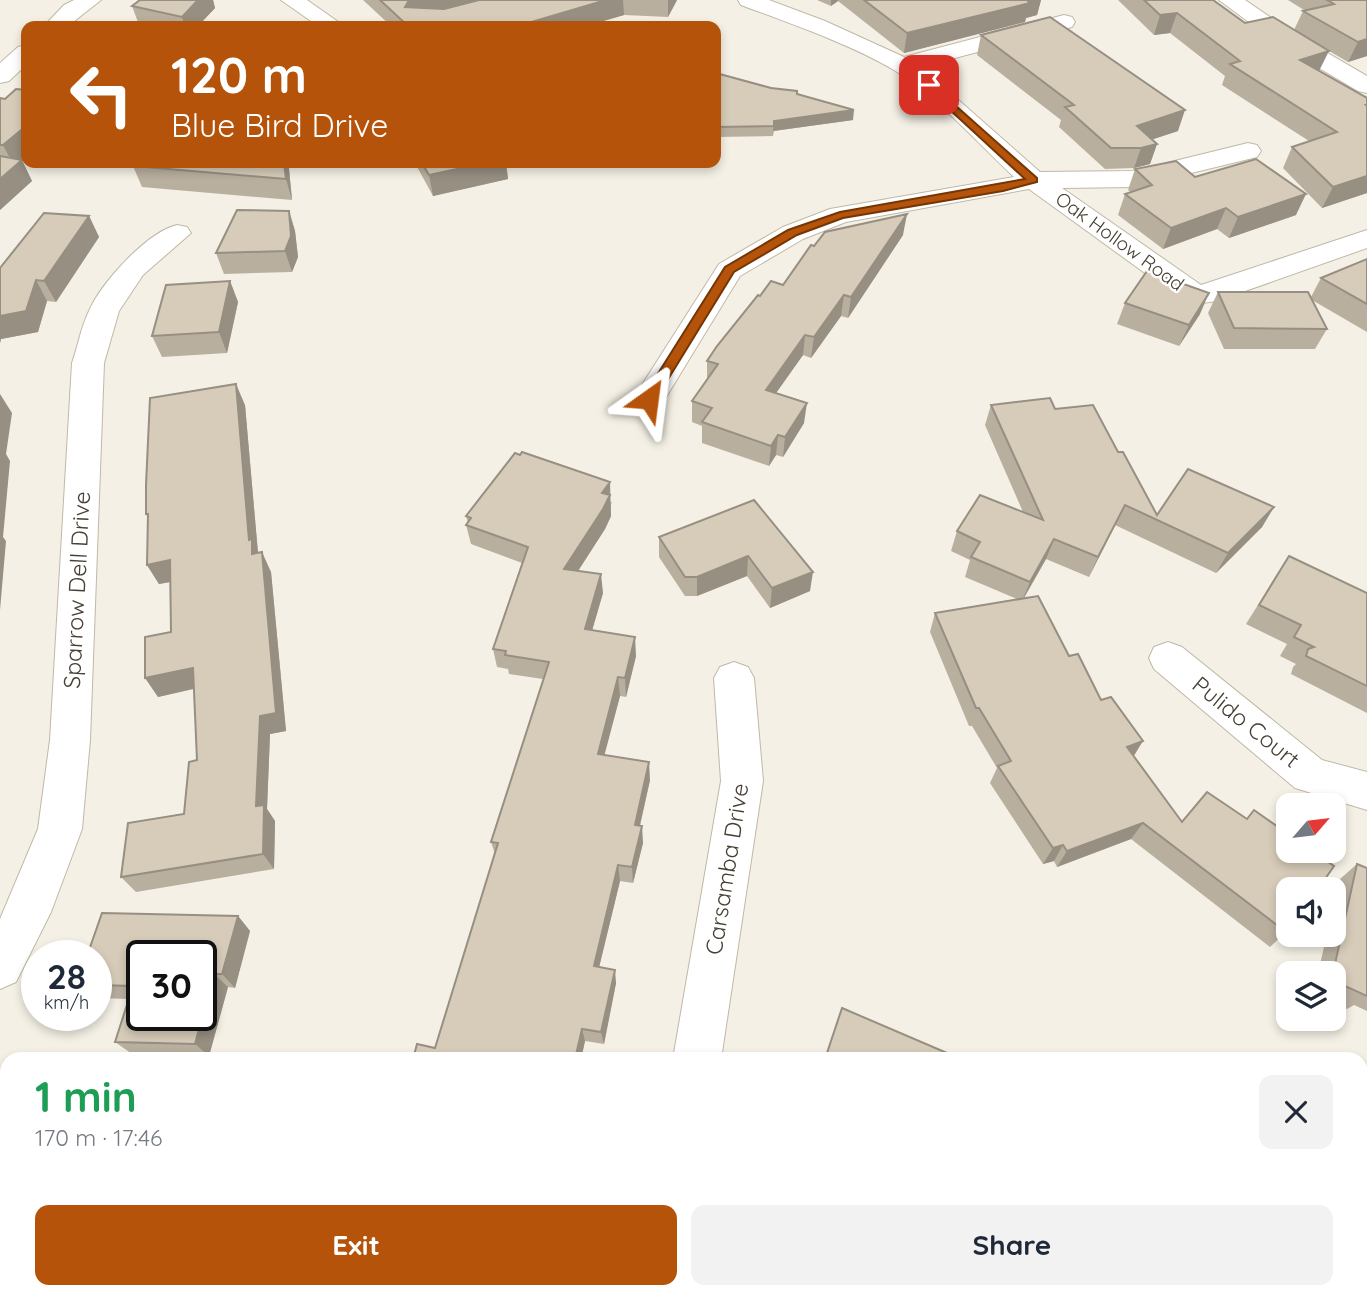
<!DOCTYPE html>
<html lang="en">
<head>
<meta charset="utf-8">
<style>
	:root { --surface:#fff; --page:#f2f2f3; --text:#1f2937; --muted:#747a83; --accent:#b45309 }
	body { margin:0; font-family:Quicksand,sans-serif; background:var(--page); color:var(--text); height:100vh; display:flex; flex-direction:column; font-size:26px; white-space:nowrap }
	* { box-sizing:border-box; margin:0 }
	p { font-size:23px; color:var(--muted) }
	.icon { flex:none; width:38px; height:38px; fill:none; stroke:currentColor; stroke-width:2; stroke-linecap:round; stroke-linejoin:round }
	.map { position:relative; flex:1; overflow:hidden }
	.panel { position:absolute; left:0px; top:1052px; width:1368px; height:247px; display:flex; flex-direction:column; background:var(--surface); border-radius:21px 21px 0 0; box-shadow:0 4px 10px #0003 }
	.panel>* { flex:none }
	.banner { position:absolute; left:21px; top:21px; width:700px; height:147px; border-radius:14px; box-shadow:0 4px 10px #0003; background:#b45309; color:#fff; overflow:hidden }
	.needle { width:46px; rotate:62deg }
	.fabs { position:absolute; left:1276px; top:793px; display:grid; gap:14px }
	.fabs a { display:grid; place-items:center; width:70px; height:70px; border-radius:14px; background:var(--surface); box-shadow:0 4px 10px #0003; font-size:35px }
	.speed { position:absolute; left:21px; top:940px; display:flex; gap:14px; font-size:35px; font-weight:700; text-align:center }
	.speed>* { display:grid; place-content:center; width:91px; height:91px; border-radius:50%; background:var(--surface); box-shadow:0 4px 10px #0003; line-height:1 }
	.speed small { font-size:18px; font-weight:400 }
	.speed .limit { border:4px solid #111; border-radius:10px; background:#fff; color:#111 }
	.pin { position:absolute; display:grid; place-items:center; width:60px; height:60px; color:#fff; margin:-30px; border-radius:14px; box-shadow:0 4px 10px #0006 }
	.me { position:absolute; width:77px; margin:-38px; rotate:31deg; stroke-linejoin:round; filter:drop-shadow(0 0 5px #0008) }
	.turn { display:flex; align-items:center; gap:24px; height:147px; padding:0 35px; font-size:32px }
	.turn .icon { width:91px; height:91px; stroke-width:2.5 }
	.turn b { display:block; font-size:49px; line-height:60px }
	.round { display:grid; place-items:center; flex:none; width:74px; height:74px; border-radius:14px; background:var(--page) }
	.head { display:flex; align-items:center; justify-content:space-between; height:119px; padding:0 35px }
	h1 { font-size:42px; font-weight:800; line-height:52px; color:#1e9e55 }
	.button { display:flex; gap:14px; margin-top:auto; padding:14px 35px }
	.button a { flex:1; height:80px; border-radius:14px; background:var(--accent); color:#fff; font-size:28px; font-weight:800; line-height:80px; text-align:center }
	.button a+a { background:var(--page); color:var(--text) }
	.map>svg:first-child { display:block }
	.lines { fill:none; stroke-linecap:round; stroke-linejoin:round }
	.minor-casing { stroke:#c1b8a6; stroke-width:2 }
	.minor { fill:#fff; fill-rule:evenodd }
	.wall { fill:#b9af9f }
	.shaded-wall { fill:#968f82 }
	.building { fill:#d7ccb9; stroke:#968f82; stroke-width:2; fill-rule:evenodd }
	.route { fill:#b45309; stroke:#753606; stroke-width:2 }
	.labels { text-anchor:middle; stroke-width:5; stroke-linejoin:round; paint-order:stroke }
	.far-street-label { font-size:19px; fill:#474034; stroke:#fff }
	.street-label { font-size:23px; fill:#474034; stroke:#fff }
</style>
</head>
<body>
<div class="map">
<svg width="1367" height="1297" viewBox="0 0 1367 1297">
	<rect width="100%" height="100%" fill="#f4f0e5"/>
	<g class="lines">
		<g class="minor-casing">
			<g id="minor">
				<path d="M74,0H101L68,26H44L64,5Z"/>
				<path d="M281,0H307L344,26H318Z"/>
				<path d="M738,0H769L825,21L904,57L1064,15L1072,17L1075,22L1072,27L921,67L1040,172L1134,171L1248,143L1257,145L1261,151L1257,157L1134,187L1062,188L1201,285L1367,230V248L1217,301L1195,304L1185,302L1029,189L846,222L803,239L740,276L660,407L649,410L638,407L633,399L719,264L783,227L830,209L1014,177C978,143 935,95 894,70C850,44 789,23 741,5Z"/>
				<path d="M1219,0H1245L1293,33L1367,76V93L1358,91L1277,43Z"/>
				<path d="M26,45V65L9,81L0,83V63L18,47Z"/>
				<path d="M177,225L187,227L191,233L143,275L119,311L104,363L90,740L82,829L51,912L16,982L0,989V919L38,829L50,740L72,363C78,346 81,327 89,311C101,283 147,232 177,225Z"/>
				<path d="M1168,642L1182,647L1322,760L1367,772V810L1295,788L1154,669L1149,658L1154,647Z"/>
				<path d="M734,662L748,667L754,678L763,781L721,1059H673L721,781L714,678L720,667Z"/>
				<path d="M0,1116L7,1118V1168L0,1166Z"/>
				<path d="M641,1292H713L715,1297H643Z"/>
			</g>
		</g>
		<use href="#minor" class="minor"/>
	</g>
	<g class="wall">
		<path d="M140,0H213L215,8L198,26H143L139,25L132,6Z"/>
		<path d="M363,0H677L668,17L624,15L586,26H391Z"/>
		<path d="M817,0H1041L1037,15L1026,18L1025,22L904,53L838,1L831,6Z"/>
		<path d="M1118,0H1213L1245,23L1294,30L1303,11L1304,10L1288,0H1367V56L1348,62L1312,41L1320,71L1367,193L1322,208L1283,168L1292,147L1309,141L1222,85L1225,76L1170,33L1154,35Z"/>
		<path d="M981,35L1178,131L1152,139L1157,144L1150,164L1134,168L1105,169L1059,127L1061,120L977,55Z"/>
		<path d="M716,73L797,94L853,120L774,131L773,136L716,137Z"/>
		<path d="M0,98L21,160L32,181L0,210Z"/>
		<path d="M135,163H287L289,169L292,200L142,187L133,166Z"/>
		<path d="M415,163H506L508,179L433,196Z"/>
		<path d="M1135,169L1195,177L1296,215L1229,238L1217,229L1163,249L1118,215L1125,194L1131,192L1128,190Z"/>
		<path d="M289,211L295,231L298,257L292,272L224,274L216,253Z"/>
		<path d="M89,216L99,237L56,302L47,301L38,332L1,339L0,343V268Z"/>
		<path d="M903,235L848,318L841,316L811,358L803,355L776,393L804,423L783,457L776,455L769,466L702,443V426L692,422V401L707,380V361L760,296L783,285L814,246Z"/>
		<path d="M1367,259V332L1312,300L1327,329L1315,349H1224L1208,313L1218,292L1311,297L1321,278Z"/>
		<path d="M230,281L238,302L227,353L162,357L152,336Z"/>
		<path d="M1125,303L1200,314L1179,346L1117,324Z"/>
		<path d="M245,405L258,553L271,572L286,731L270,734L267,809L275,821L274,869L136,892L121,877L184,814L197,760L194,689L158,697L171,632L170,582L159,584L147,565L148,519L146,514Z"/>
		<path d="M991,405L1055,409L1118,452L1157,515L1274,507L1262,527L1216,573L1115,525L1089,577L1046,559L1024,598L1101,700L1134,756L1182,822L1286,932L1270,947L1131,839L1057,867L1054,861L1043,864L990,783L997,768L972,726H969L930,632L935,613L1017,599L965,577L970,560L951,551L957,531L1023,512L985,425Z"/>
		<path d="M754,500L810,591L770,608L747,576L697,596H685L659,557V537Z"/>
		<path d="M612,502L611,504V516L605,529L578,571L603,593L592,630L636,656L626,697L620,696L604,755L650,780L640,826L643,843L633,883L620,881L599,967L616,983L604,1044L585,1041L581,1059H413L435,1048L495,854L491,842L543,679L509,674L508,669L497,667L493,649L522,563L471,544L466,525L468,523L466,516Z"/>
		<path d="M1289,556L1367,593V713L1291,674L1293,667L1296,664L1280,656L1287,644L1246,624L1276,576Z"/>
		<path d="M1357,864L1367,868V1011L1354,1005L1347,1009L1334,1003V973H1318L1327,934H1334V906L1340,879Z"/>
		<path d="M238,916L250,931L235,988L228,987L209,1056L132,1054L115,1042L129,999L96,998V956Z"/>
		<path d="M1054,1292H1322L1332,1297H1053Z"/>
	</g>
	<g class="shaded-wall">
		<path d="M198,0H213L215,8L198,26H185L182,17Z"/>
		<path d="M409,0H483L408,26L405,7Z"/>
		<path d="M606,0H623L624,15L586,26H518Z"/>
		<path d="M668,0H677L668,17Z"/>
		<path d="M831,0H838V1L831,6Z"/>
		<path d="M1026,0H1041L1037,15L1026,18L1025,22L904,53L907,33Z"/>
		<path d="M1177,13L1170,33L1154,35L1160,15Z"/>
		<path d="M1367,39V56L1348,62L1358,42Z"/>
		<path d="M1329,51L1319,71L1300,60Z"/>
		<path d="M854,110L853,120L773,131L774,121Z"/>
		<path d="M1185,110L1178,131L1130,147L1137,126Z"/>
		<path d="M26,126V155L14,166L3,145Z"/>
		<path d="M1157,144L1150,164L1134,168L1141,148Z"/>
		<path d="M22,160L32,181L0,210V179Z"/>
		<path d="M284,163H287L289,169L292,200L286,179Z"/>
		<path d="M485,163H506L508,179L433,196L429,175Z"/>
		<path d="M1367,176V193L1322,208L1333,187Z"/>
		<path d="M1306,194L1296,215L1229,238L1238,217Z"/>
		<path d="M1226,208L1217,229L1163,249L1171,228Z"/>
		<path d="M289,211L295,231L298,257L292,272L285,251Z"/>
		<path d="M907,214L903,235L848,318L851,297Z"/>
		<path d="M89,216L99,237L56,302L44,281Z"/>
		<path d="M36,280L47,301L38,332L1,339L0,343V316Z"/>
		<path d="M230,281L238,302L227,353L219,332Z"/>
		<path d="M1209,293L1200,314L1179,346L1189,325Z"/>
		<path d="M844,295L841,316L811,358L814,337Z"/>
		<path d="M805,335L803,355L764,410L766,390Z"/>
		<path d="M236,384L245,405L258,553L252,554L249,540Z"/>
		<path d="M0,394L12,413L6,454L10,461L3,537L6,541L0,610Z"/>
		<path d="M807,403L804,423L783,457L785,437Z"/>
		<path d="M778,435L776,455L769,466L771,446Z"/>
		<path d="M610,482L611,516L605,529L567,588L564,569L602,493Z"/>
		<path d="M1125,505L1089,577L1098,557Z"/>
		<path d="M1274,507L1262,527L1216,573L1228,553Z"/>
		<path d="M1054,539L1046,559L1022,601L1030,582Z"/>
		<path d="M262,552L271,572L286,731L270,734L267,809L275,821L274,869L263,854L256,806Z"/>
		<path d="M748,556L747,576L697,596V577Z"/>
		<path d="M170,560L181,580L159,584L147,565Z"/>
		<path d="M813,572L810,591L770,608L772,588Z"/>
		<path d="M601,574L603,593L587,648L585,629Z"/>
		<path d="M635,637L636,656L626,697L625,678Z"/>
		<path d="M193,668L205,686L158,697L145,678Z"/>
		<path d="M618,677L620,696L600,772L598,754Z"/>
		<path d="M1143,741L1132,759L1127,747Z"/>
		<path d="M649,762L650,780L636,842L635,825Z"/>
		<path d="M1143,823L1131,839L1057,867L1067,851Z"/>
		<path d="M642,826L643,843L633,883L632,867Z"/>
		<path d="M1063,845L1054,861L1043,864L1053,848Z"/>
		<path d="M618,865L620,881L596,980L594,966Z"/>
		<path d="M238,916L250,931L235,988L222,974Z"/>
		<path d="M615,970L616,983L604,1044L601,1032Z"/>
		<path d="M214,974L228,987L209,1056L195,1044Z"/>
		<path d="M582,1029L585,1041L581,1059H575Z"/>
	</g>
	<g class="building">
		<path d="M140,0H198L182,17L132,6Z"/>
		<path d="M380,0H409L405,7L444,9L479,0H606L518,26H408Z"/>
		<path d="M864,0H1027L1030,3L907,33Z"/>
		<path d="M1144,0H1213L1245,23L1273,17L1329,51L1300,60L1367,98V105H1366L1367,106V176L1333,187L1292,147L1337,132L1230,64L1240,61L1177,13L1160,15Z"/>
		<path d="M1327,0H1367V39L1358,42L1303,11L1334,4Z"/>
		<path d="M1050,17L1185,110L1137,126L1157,144L1141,148H1111L1065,107L1074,105L981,35Z"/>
		<path d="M716,73L771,88L797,91V94L854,110L774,121V126L716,127Z"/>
		<path d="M16,89L26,90V126L3,145H0V98L5,99Z"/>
		<path d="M0,156L22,160L0,179Z"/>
		<path d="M1256,159L1306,194L1238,217L1226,208L1171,228L1125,194L1152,185L1135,169L1176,161L1195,177Z"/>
		<path d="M135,163H284L286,179L133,166Z"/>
		<path d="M422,163H485L429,175Z"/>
		<path d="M237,210L289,211L291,236L285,251L216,253Z"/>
		<path d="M44,213L89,216L44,281L36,280L26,311L0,316V268Z"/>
		<path d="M907,214L851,297L844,295L814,337L805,335L766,390L807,403L785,437L778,435L771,446L702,422L712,408L692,401L718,364L707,361L717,346L758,295L760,296L771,281L783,285L811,245L814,246L825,232Z"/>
		<path d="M1367,259V304L1321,278Z"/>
		<path d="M1147,271L1209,293L1189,325L1125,303Z"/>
		<path d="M230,281L219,332L152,336L166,285Z"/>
		<path d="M1218,292H1308L1327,329L1234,328Z"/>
		<path d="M236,384L249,540L252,539V554L262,552L276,713L260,716L256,806L264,805L263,854L121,877L128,823L184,814L189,762L197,760L193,668L145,678V637L171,632L170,560L147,565L148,514H146V485L150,398Z"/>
		<path d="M1050,398L1055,409L1093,405L1118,452H1123L1157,515L1188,469L1274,507L1228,553L1125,505L1098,557L1054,539L1030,582L971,557L980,542L957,531L980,495L1043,520L991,405Z"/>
		<path d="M522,452L610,482L602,493L610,495L603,509L564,569L601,574L585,629L635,637L625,678L618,677L598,754L649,762L635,825L642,826L632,867L618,865L594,966L615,970L601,1032L582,1029L575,1059H413L417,1044L435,1048L498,843L491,842L549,662L505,655L506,651L493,649L528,547L466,525L471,518L466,516L515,453L520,455Z"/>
		<path d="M754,500L813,572L772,588L748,556L697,577H685L659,537Z"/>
		<path d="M1289,556L1367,593V686L1306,656L1308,649L1314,647L1294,637L1301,625L1259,605Z"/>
		<path d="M1038,596L1069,656L1078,654L1101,700L1111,697L1143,741L1127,747L1182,822L1207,792L1247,819L1254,810L1288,834V850H1311L1334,866L1318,889H1288V930L1286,932L1143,823L1067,851L1063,845L1053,848L998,766L1011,761L979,708H976L935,613Z"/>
		<path d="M1357,864L1367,868V996L1334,981L1333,973Z"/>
		<path d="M102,913L238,916L222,974H214L195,1044L115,1042L133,986L96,985V956H87ZM142,956H201V1015H142Z"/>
		<path d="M842,1008L961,1059H825Z"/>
		<path d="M0,1274L7,1276V1292H77L101,1297H0Z"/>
		<path d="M1065,1292H1322L1332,1297H1076Z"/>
	</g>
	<path class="route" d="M929,82L1037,178V182L1003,191L843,218L797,235L734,272L654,402H644L642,399L725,267L788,230L840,212L1025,179L925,87L924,85Z"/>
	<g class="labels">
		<g class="far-street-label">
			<text transform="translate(1120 241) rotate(36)" y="7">Oak Hollow Road</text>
		</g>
		<g class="street-label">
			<text transform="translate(77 590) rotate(-87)" y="8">Sparrow Dell Drive</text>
			<text transform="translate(1246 722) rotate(39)" y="8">Pulido Court</text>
			<text transform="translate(727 869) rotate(-81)" y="8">Carsamba Drive</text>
		</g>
	</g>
</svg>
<div class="fabs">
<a><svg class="needle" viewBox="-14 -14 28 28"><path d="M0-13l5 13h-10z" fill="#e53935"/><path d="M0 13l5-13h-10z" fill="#747a83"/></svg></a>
<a><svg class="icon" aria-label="sound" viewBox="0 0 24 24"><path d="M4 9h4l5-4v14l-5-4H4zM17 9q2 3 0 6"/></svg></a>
<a><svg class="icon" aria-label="layers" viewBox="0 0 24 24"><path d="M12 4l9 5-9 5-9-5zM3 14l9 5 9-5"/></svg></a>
</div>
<div class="speed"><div>28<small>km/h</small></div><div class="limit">30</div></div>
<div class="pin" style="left:929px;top:85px;background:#d93025"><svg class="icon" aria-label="arrive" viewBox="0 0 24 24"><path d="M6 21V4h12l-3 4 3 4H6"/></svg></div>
<svg class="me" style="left:649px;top:399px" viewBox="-20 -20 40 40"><path d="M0-17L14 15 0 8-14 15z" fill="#b45309" stroke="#fff" stroke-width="4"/></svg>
<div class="banner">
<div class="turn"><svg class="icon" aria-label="left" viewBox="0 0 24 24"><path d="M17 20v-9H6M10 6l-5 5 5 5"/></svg><div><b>120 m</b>Blue Bird Drive</div></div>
</div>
<section class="panel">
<div class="head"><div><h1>1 min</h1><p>170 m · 17:46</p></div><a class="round"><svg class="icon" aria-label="close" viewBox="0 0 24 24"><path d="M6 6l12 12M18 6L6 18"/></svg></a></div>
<div class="button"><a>Exit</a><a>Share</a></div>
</section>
</div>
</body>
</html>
